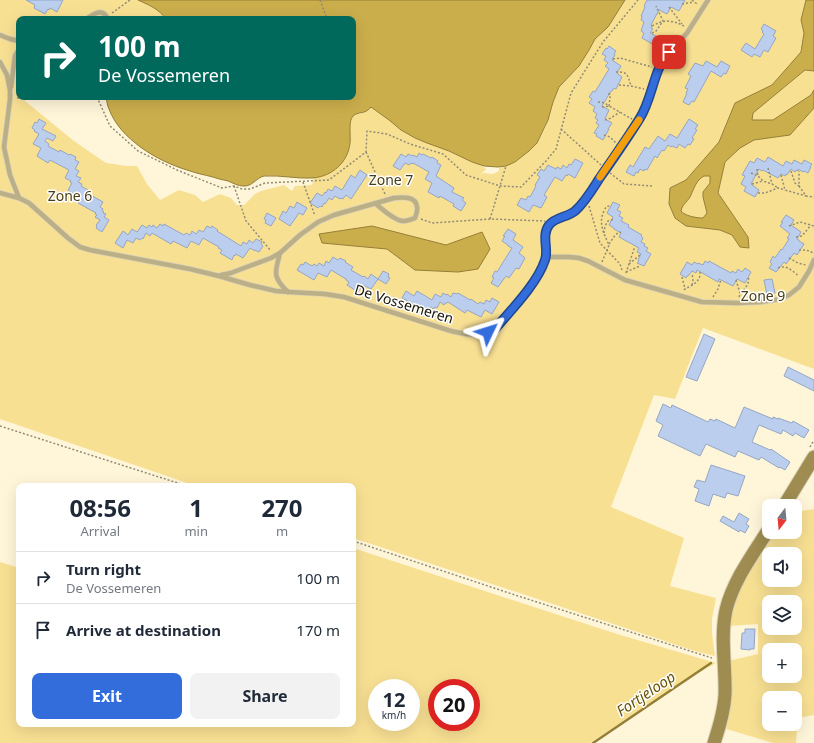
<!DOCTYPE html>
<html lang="en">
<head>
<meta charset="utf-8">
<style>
	:root { --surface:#fff; --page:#f2f2f3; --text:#1f2937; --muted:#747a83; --line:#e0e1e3; --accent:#336ddc }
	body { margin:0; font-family:"Noto Sans",sans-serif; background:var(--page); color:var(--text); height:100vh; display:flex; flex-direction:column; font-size:15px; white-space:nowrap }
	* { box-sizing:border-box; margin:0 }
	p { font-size:13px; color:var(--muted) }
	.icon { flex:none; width:22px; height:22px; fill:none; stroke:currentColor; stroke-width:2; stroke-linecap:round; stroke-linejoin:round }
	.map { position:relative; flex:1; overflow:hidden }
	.details { position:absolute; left:16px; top:483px; width:340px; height:244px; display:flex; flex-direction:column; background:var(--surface); border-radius:8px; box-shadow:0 4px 16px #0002 }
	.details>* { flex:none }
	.top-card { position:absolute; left:16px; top:16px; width:340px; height:84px; border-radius:8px; box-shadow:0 4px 16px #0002; background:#00695c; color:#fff; overflow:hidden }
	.needle { width:26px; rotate:196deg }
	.buttons { position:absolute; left:762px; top:499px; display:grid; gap:8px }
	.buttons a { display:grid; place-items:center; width:40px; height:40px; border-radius:8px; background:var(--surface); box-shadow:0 4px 16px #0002; font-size:20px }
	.speed { position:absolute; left:368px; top:679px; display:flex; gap:8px; font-size:20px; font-weight:700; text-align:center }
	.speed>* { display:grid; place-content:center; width:52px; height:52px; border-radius:50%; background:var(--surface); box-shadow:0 4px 16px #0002; line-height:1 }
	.speed small { font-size:10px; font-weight:400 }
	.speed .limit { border:6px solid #d22; background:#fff; color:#111 }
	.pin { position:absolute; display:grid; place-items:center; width:34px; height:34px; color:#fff; margin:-17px; border-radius:8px; box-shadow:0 2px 6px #0006 }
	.me { position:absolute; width:44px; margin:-22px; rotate:49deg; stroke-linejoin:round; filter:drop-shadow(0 0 3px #0008) }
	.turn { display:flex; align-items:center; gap:14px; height:84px; padding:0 16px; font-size:18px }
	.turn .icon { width:52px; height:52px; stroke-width:2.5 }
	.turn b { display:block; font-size:28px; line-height:34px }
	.eta { display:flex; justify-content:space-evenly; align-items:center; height:68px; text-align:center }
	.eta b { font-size:24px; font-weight:700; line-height:28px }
	.cta { display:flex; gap:8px; margin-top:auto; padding:8px 16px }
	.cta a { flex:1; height:46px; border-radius:8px; background:var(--accent); color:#fff; font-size:16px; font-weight:700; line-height:46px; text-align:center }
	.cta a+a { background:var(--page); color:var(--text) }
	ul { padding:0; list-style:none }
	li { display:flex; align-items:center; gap:12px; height:52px; padding:0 16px; border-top:1px solid var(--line) }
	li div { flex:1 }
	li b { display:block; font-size:15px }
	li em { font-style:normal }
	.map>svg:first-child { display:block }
	.green { fill:#f8e093; fill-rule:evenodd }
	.water { fill:#cbae4c; stroke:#957f37; fill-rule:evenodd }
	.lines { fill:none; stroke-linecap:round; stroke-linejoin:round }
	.stream { stroke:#957f37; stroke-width:2.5 }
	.building { fill:#bcceed; stroke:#95a6c4 }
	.lane-casing { stroke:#dad2b8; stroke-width:6 }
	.secondary-casing { stroke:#dad2b8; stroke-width:15 }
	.path { stroke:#918b76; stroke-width:1.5; stroke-dasharray:2 2; stroke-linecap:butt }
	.lane { stroke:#bbaf88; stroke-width:4.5 }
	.secondary { stroke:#9e8c50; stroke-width:13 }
	.route-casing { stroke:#21478f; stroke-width:10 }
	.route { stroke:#336ddc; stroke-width:7 }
	.slow { stroke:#f59e0b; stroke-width:7 }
	.labels { text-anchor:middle; stroke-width:3; stroke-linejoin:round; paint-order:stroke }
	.park-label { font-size:14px; fill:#4a3e15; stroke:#fff }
	.street-label { font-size:14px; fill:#161206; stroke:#fff }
	.water-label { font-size:15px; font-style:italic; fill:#685406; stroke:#fff }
</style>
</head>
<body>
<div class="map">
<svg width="814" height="743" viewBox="0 0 814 743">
	<rect width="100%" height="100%" fill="#fff6da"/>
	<g class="green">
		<path d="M0,0H138C149,5 159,9 166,19H19V97H26L25,101L74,141L106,163L127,166H137L147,184L160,200L179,190L195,195L203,202L220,194L231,198L237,205H244L255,194L261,191L284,185L292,191L295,186L312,185L314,178C350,169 350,153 350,120C354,113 356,115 362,113C365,112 368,109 371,107L389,120L401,130L415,138L449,151L472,162L482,166L486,169L480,175L483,173L493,174L499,171V168L515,162L529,151L537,143L546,126L551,109L553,102L559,87L579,66L589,50L595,39L608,27L625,0H806L801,20L804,33L801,52L772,85L735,103L719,142L686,180L670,188L686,226L720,230L732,235L740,247L748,237L718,193L725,162L740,148L754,140L790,135L814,108V369L703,328L675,399L654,395L611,507L684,538L670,586L716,598L712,619V633L715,656L698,652L353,538V486H196L0,419ZM372,226L446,245L482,233L458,272L415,270L388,249L322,243Z"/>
		<path d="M805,70L814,71V90L811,95L773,120H752L753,113Z"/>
		<path d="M704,176H710V183L703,192V197L707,213L703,218C696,218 685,216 681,211C682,205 687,202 690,197C695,189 696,180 704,176Z"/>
		<path d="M814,509V715L798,718L796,743H773L723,728L728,661L758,654V624L729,626L733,605L741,584L772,532H795V512ZM769,554H795V580H769ZM769,602H795V628H769ZM769,650H795V676H769ZM769,698H795V724H769Z"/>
		<path d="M353,548L617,634L716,663L687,679L590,743H0V562L19,568V724H353ZM377,688H411V722H377ZM437,688H471V722H437Z"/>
	</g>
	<g class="water">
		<path d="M138,0H625L608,27L595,39L589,50L579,66L559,87L553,102L548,120L537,143L529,151L515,162L506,166L498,167L484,166L472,162L449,151L427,143L415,138L401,130L389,120L371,107C365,115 358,111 353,116C348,121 351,136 350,143C348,162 333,176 313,178C297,179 281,175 264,176C256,178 252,187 243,186C238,186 233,183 228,181C224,180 218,179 213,177C205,175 195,173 187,170C157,161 120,139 109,109C107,105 107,101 106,97H353V19H166C159,9 149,5 138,0Z"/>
		<path d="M806,0H814V71L805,70L753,113L752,120H773L811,95L814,90V108L790,135L754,140L740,148L725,162L718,193L748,237L749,248L740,247L732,235L720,230L686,226L675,218L669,204L670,188L686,180L719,142L735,103L772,85L801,52L804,33L801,20ZM704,176H710V183L703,192V197L707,213L703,218C696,218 685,216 681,211C682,205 687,202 690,197C694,189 696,180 704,176Z"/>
		<path d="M372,226L446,245L482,232L490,249L478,269L458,272L415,270L387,249L322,243L319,234Z"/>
	</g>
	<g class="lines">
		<path class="stream" d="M593,743L711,663"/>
	</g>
	<g class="building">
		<path d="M26,0H63L57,12L50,8L49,10L48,9L45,14L34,8L35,5Z"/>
		<path d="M647,0H685L679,11L671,7L667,14L659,10L651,25L652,26L651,28L653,29L650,33L656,36L655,38L657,39L654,45L642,38L644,33L641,31L644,22L641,20L642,16H641L645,7L644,6Z"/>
		<path d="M764,24L776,31L773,36L776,38L768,52L764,50L760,57L754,54L752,57L741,50L746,43L755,49L764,34L762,32L763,31L761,29Z"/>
		<path d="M609,46L616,51L614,54L615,55L612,60L621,66L617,73L622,77L616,89L614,88L612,91H611L602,106L609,110L605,119L612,123L608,129H609L603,140L596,136L597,134L594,133L599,125L596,123L598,120L595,118L597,114L593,111L595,107L589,103L592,99L589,97L593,91L595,92L609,69L605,66L608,63L604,60L606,56L602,54L606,48L607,49Z"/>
		<path d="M706,61L717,67L721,61L730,66L726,74L724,73L721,77L711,71L694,102L692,101L689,105L683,102L687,93H686L688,89L685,88L691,76L688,74L695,63L703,66Z"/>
		<path d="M39,119L46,123L42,129L56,136L53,141L47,138L45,141L49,144L48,146L59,152L60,150L69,155L70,154L76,157L75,160L79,162L75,169L79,171L76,176L81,178L78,182L82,184L81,186L88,190L87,193L103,202L100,207L103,209L102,211L104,212L103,213L106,214L104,217L109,220L102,232L96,228L97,226L96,225L100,220L95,217L97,215L95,214L96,213L78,203L81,199L68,190L72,183L70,182L71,181L65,178L69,170L50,160L48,163L37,156L41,148L33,144L39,134L34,131L35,130L32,128L35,122L37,123Z"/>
		<path d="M689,119L698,125L695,129L697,130L692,138L694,139L690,145L688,144L685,148L679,144L677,148L672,146L671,147L668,145L664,151L662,150L657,158L655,156L647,170L645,169L644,171L640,169L638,173L636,172L634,176L626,172L630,165L633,167L645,147L649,149L658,136L665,141L670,134L677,138Z"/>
		<path d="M419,153L422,155L423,154L431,158L432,157L438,161L437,163L441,165L436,176L454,188L452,192L464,198L462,200L466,203L461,211L453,206L454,204L440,196L439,198L428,192L432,183L425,179L429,172L413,163L412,164L411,163L409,165L405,163L400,170L393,166L401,154L406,157L408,154L412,156L413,155L417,157Z"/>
		<path d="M768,157L783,166L786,161L792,164L794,160L802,164L804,160L812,164L810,167H811L808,173L804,171L803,172L798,169V171L796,170L795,172L791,169L787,175L786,174L785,176L781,174L778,178L763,170L762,171L759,169L751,184L759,190L755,197L744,191L746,187L741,184L745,176L742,175L750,161L754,163L757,158L765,162Z"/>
		<path d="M575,159L583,163L575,178L568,174L567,176L566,175L562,181L555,177L544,195L547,197L541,208L533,205L529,212L517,205L521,198L526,200L528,196L530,197L536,186L535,185L540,177L537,175L541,169L544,171L548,165L556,169L557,167L561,169L563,165L567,168L569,164L571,165Z"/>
		<path d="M360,170L367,175L351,199L346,195L343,199L341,198L340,199L335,196L332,200L329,198L325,204L324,203L322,207L320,206L318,208L310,203L317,193L322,196L325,192L326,193L328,189L332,191L335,186L342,190L351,175L355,178Z"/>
		<path d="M297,202L307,208L303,215L299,213L290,226L279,219L283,211L286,213L290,206L294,208Z"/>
		<path d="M613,202L620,205L617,210L621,212L619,216L623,218L621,221L629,225L628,227L642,235L641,236L643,238L641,242L645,244L644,246L648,248L646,251L651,254L644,266L637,263L639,261L638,260L641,254L637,252L639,248L619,237L621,233L614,229V228L609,225L613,217L607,213Z"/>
		<path d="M267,213L276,218L271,226L265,223L266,220L264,219Z"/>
		<path d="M786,215L794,220L791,225L801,232L797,239L799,240V241L804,244L797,255L794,253L786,264L784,262L776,272L769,268L772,264L770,262L773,256L775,258L781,249L782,250L789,239L787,238L790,234L780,226L783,222H781Z"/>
		<path d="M160,224L163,226L164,224L184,235L186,233L190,235L192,231L196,234L199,230L203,232L207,226L211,228L212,226L218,230L217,231L241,246L243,242L247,244L249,240L253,243L256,239L262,242L261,244L263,246L259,252L255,250V251L250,248L243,258L236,254L235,256L234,255L232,260L220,253L222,250L218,248L219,247L203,238L199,245L191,241L187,248L173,241L171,244L152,233L150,236L146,233L143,239L142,238L140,240L136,238L133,243L127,240L123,248L115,243L123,231L128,235L132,229L137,232L142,225L147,228L149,225L152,227L153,225L157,228Z"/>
		<path d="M508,229L516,234L513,240L523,247L519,253L525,258L519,269L516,268L509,278L506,276L498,287L491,283L494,278L492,277L495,271L497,272L512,248L508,246V245L502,241L505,236H503Z"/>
		<path d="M333,257L338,260L340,258L346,261L345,262L353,267L351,270L363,277L364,276L368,279L371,274L378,279L371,289L363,285L358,292L347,285L349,282L346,280V279L331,270L327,277L318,273L314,280L297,270L301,264L303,265L305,262L312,266L314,264L317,266L319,263L324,266L326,261L329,263Z"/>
		<path d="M705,261L708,263L709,261L731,273L732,271L736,273L738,269L742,272L745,268L751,272L745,283L737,279L733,286L719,279L718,282L697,270L696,273L692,271L688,276H687L686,278L680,274L687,262L692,265L694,262L698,264V263L703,265Z"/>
		<path d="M383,271L389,274L388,277L390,278L386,284L378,279Z"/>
		<path d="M772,279L775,293L767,295L764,280Z"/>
		<path d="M406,291L414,296L417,291L432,300L435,294L441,297L443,293L446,295L447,294L451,297L453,293L457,294L458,293L470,300L471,299L478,304L480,302L484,304L486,300L490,302L492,298L499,302L492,314L485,310L481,317L467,310L465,313L448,302L447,303H445L444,305L440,302L437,308L435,307L434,309L430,307L427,311L402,298Z"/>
		<path d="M704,334L715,339L697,381L686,377Z"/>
		<path d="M788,367L814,380V391L784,376Z"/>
		<path d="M663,404L671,408L672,405L708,422L710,419L715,421L716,419L735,428L744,407L773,419V417L778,419V418L792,423L793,421L809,430L804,438L795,433L793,436L783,430L781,434L759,425L752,442L770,450L771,449L790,462L785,470L780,467L779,468L761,457L759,460L738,451L735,457L706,444L700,456L658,436L663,425L656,421Z"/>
		<path d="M711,465L745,476L738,496L727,493L725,498L713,494L709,506L695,501L699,489L694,487L697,480L705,482Z"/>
		<path d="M739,513L749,519L746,524L749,526L745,533L740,530L739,532L720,521L723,516L734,522Z"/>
		<path d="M745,629H755L754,649H750V650L741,649L742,633H745Z"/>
	</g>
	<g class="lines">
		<g class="lane-casing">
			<g id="lane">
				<path d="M86,19C94,14 102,7 108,19"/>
				<path d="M0,35L10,39L19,41"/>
				<path d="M0,62L7,75L10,90V99L4,147L10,175L19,198L29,203L68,238L80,247L90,250L190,269L219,276L250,285L276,291L289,292L325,294L344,297L451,331C468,335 479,337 495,329L533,284L545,262L546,257L545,235L549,225L552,221L574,212L586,198L625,142L642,114L649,98L656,74L661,63L667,55L687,33L708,0"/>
				<path d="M11,87L15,56L19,49"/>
				<path d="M0,193L19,198"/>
				<path d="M280,253C275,272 272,277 288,292"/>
				<path d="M546,257H569L579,258L588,261L625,280L702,302L737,303L761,302L780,299L789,295L799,287L809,271L814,260"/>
				<path d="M221,275L231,273L244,268L271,258L280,253L300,235L318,222L334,215L394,198C403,197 416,196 417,207C418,210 416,215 415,218C412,219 407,221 403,221C395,221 382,209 376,204"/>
			</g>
		</g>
		<g class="secondary-casing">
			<g id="secondary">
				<path d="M784,506L814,457"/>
				<path d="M714,743C719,728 724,712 725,695C726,667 720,638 726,610C733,581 753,554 769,529"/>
			</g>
		</g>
		<g class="path">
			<path d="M320,0L327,19"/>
			<path d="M692,0L697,4"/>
			<path d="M682,4L694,2"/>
			<path d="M669,7L682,24"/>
			<path d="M112,13L130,0"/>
			<path d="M652,26C664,19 672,20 684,26"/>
			<path d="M652,33L656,31L663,21L656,6"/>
			<path d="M656,42L661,45L665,48"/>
			<path d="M613,59L620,58L652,67"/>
			<path d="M616,72C628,71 628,76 631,86"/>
			<path d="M619,85L631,86L644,89"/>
			<path d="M97,97L110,126L138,151L177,170L222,188L234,186L242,189H250L265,183L329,180L366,152L367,131L387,134L410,144L443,154L466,175L500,186L521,187L546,161L556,149L571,93L603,42L638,0"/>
			<path d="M17,98L25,97"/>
			<path d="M598,102L605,103L609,106L610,98V94H608"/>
			<path d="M602,107L609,106L632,119"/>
			<path d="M605,120L611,118L620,112"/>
			<path d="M561,129L601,165"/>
			<path d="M604,135L610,137L617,144"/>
			<path d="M366,152L385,194"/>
			<path d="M768,168L772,184"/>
			<path d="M757,169L758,176"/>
			<path d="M791,171L795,183L799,186V171"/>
			<path d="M610,173L624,184L652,186"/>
			<path d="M751,173L758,176L763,181L772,184L778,188"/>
			<path d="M781,175L785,190L806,196"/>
			<path d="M303,182L315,216"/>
			<path d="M752,184L763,181"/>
			<path d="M234,186L246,221L271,251"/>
			<path d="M799,186L806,196L814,197"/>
			<path d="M758,193H765L778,188L785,190"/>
			<path d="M589,206L600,243L620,264L622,270"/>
			<path d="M421,219L432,223L490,219L545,221"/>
			<path d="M490,219L506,166"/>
			<path d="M789,226L800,222L814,226"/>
			<path d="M604,233L605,226L608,221L614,219"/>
			<path d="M796,237L802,236L811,225"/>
			<path d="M609,244C613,239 615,233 621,232"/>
			<path d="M799,250H806L814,253"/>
			<path d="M789,258L798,263L806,265"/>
			<path d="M602,262L609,245C604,234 598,223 604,211C606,207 606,206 611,206"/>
			<path d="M629,264L640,255"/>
			<path d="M778,268C787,264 793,272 799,276"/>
			<path d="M626,272L640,266"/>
			<path d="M626,273L634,249L636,248"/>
			<path d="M682,277L685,289"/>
			<path d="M736,280L740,293"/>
			<path d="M692,285L693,280L692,273"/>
			<path d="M684,290L685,289C692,285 701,282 700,272"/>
			<path d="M713,297L718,289L721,279"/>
			<path d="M739,297C742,290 751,285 748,276"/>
			<path d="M0,426L187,486"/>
			<path d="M810,447L814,440"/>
			<path d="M764,520L769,512"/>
			<path d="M353,541L515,595L712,658"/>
		</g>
		<use href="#lane" class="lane"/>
		<use href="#secondary" class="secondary"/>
	</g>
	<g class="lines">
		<g class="route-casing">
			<path id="route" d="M488,332L495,329C511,310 537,284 545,260C549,249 541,236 549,225C555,217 568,217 575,211C585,202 592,190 599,179C613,159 627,139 640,118C653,97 653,70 669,52"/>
		</g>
		<use href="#route" class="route"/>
		<path class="slow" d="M600,177L639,120"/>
	</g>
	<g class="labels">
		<g class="park-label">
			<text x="391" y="185">Zone 7</text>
			<text x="70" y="201">Zone 6</text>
			<text x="763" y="301">Zone 9</text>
		</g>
		<g class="street-label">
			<text transform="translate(404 304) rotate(17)" y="5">De Vossemeren</text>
		</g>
		<g class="water-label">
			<text transform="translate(646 694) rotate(-34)" y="5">Fortjeloop</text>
		</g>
	</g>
</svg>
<div class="buttons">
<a><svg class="needle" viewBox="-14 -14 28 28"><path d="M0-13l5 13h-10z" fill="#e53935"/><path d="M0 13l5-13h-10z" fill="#747a83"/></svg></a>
<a><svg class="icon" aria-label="sound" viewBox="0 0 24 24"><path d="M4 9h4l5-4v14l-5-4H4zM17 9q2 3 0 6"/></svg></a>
<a><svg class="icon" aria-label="layers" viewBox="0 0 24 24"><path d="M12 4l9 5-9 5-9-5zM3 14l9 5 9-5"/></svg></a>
<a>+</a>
<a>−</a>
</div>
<div class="speed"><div>12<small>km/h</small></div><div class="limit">20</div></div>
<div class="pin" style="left:669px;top:52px;background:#d93025"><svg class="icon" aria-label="arrive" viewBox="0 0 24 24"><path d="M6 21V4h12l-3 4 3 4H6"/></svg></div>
<svg class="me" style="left:488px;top:332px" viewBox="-20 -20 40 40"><path d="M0-17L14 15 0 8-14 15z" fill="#336ddc" stroke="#fff" stroke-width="4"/></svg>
<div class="top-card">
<div class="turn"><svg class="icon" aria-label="right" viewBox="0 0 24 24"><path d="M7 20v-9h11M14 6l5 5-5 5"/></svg><div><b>100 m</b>De Vossemeren</div></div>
</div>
<section class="details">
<div class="eta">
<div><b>08:56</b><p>Arrival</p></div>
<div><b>1</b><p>min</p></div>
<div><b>270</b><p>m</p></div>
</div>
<ul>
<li><svg class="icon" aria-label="right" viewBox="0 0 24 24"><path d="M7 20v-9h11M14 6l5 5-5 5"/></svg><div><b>Turn right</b><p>De Vossemeren</p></div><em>100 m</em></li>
<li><svg class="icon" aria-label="arrive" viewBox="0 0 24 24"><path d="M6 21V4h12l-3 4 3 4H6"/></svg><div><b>Arrive at destination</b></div><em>170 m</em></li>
</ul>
<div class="cta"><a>Exit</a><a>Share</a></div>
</section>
</div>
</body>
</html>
